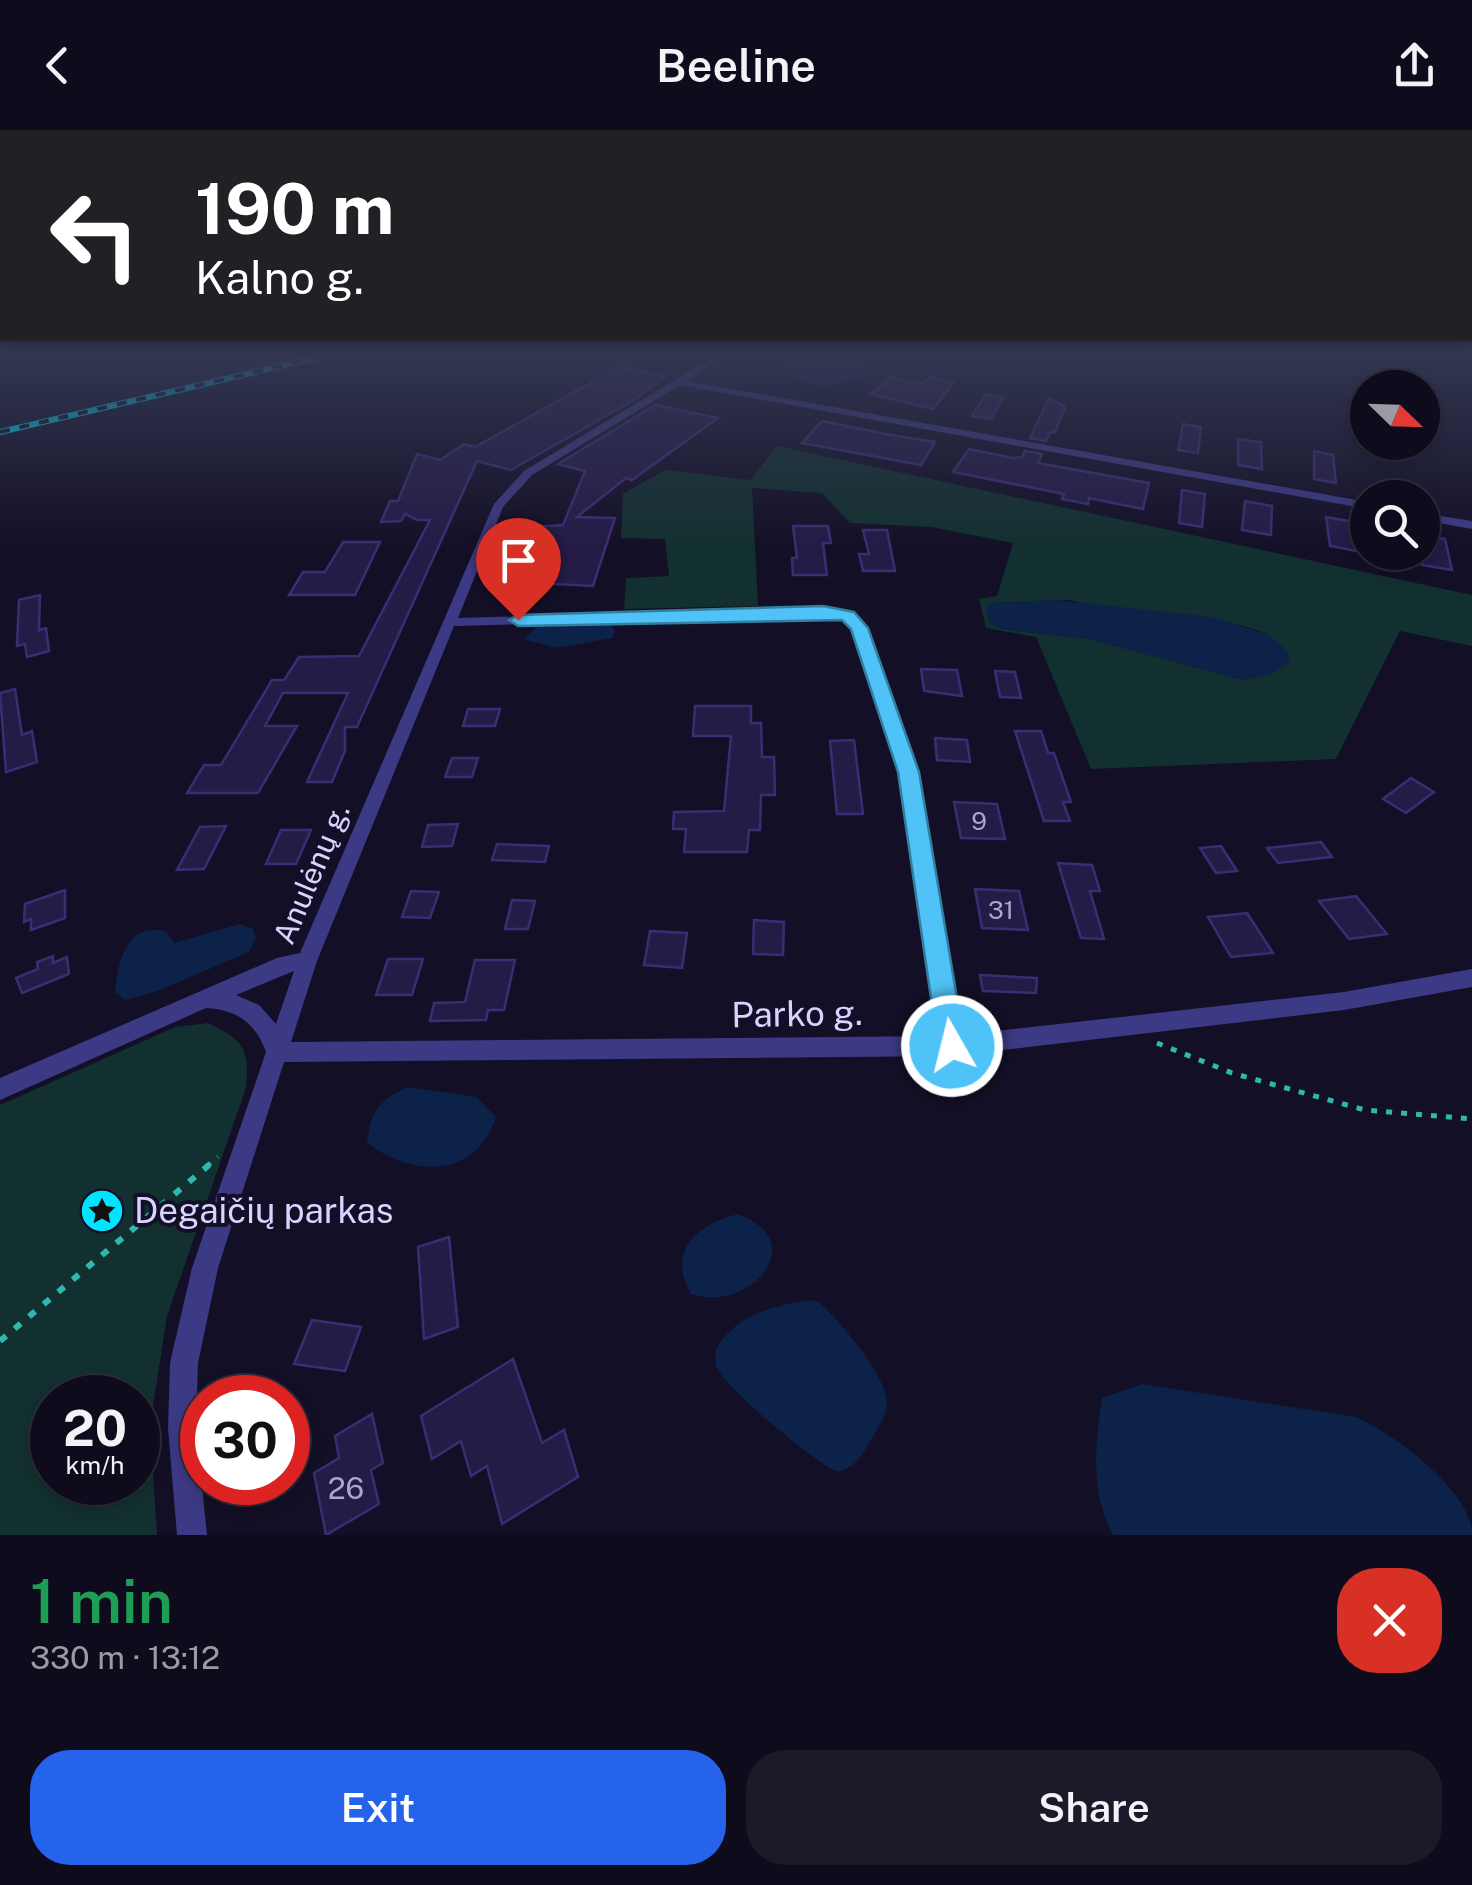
<!DOCTYPE html>
<html lang="en">
<head>
<meta charset="utf-8">
<style>
	:root { --surface:#0e0b1c; --page:#1c1929; --text:#f1f3f6; --muted:#9b9ba3; --line:#2e2b3b; --accent:#2563eb }
	body { margin:0; font-family:"Public Sans",sans-serif; background:var(--page); color:var(--text); height:100vh; display:flex; flex-direction:column; font-size:38px; white-space:nowrap }
	* { box-sizing:border-box; margin:0 }
	p { font-size:32px; color:var(--muted) }
	.icon { flex:none; width:55px; height:55px; fill:none; stroke:currentColor; stroke-width:2; stroke-linecap:round; stroke-linejoin:round }
	.map { position:relative; height:1405px; overflow:hidden }
	.sheet { display:flex; flex-direction:column; background:var(--surface); flex:1 }
	.sheet>* { flex:none }
	.guide { position:absolute; left:0px; top:0px; width:1472px; height:210px; box-shadow:0 5px 15px #0003,0 0 0 2px var(--line); background:#202124; color:#fff; overflow:hidden }
	.needle { width:65px; rotate:113deg }
	.controls { position:absolute; left:1350px; top:240px; display:grid; gap:20px }
	.controls a { display:grid; place-items:center; width:90px; height:90px; border-radius:50%; background:var(--surface); box-shadow:0 5px 15px #0003,0 0 0 2px var(--line); font-size:50px }
	.speed { position:absolute; left:30px; top:1245px; display:flex; gap:20px; font-size:50px; font-weight:700; text-align:center }
	.speed>* { display:grid; place-content:center; width:130px; height:130px; border-radius:50%; background:var(--surface); box-shadow:0 5px 15px #0003,0 0 0 2px var(--line); line-height:1 }
	.speed small { font-size:25px; font-weight:400 }
	.speed .limit { border:15px solid #d22; background:#fff; color:#111 }
	.pin { position:absolute; display:grid; place-items:center; width:85px; height:85px; color:#fff; margin:-102px -42px; border-radius:50% 50% 50% 0; rotate:-45deg; box-shadow:0 0 10px #0007 }
	.pin .icon { rotate:45deg }
	.me { position:absolute; width:110px; margin:-55px; rotate:352deg; stroke-linejoin:round; filter:drop-shadow(0 0 8px #0008) }
	.turn { display:flex; align-items:center; gap:35px; height:210px; padding:0 30px; font-size:45px }
	.turn .icon { width:130px; height:130px; stroke-width:2.5 }
	.turn b { display:block; font-size:70px; line-height:85px }
	.round { display:grid; place-items:center; flex:none; width:105px; height:105px; border-radius:40px; background:var(--page) }
	.headline { display:flex; align-items:center; justify-content:space-between; height:170px; padding:0 30px }
	h1 { font-size:60px; font-weight:600; line-height:75px; color:#1e9e55 }
	.button { display:flex; gap:20px; margin-top:auto; padding:20px 30px }
	.button a { flex:1; height:115px; border-radius:40px; background:var(--accent); color:#fff; font-size:40px; font-weight:600; line-height:115px; text-align:center }
	.button a+a { background:var(--page); color:var(--text) }
	header { display:flex; justify-content:space-between; align-items:center; height:130px; padding:0 30px; background:var(--surface); font-size:45px; font-weight:600 }
	.map>svg:first-child { display:block }
	.green { fill:#12302f; fill-rule:evenodd }
	.water { fill:#0c2248 }
	.building { fill:#241b47; stroke:#3b2d73; stroke-width:2.5 }
	.lines { fill:none; stroke-linecap:round; stroke-linejoin:round }
	.path-far1 { stroke:#2fb8b0; stroke-width:5; stroke-dasharray:6 9; stroke-linecap:butt }
	.path { stroke:#2fb8b0; stroke-width:6; stroke-dasharray:8 11; stroke-linecap:butt }
	.street { fill:#3d3a85; fill-rule:evenodd }
	.rail-casing { stroke:#00e5ff; stroke-width:6 }
	.rail { stroke:#130f26; stroke-width:4; stroke-dasharray:10; stroke-linecap:butt }
	.route { fill:#4fc3f7; stroke:#337fa1; stroke-width:2.5 }
	.labels { text-anchor:middle; stroke-width:8; stroke-linejoin:round; paint-order:stroke }
	.number-label { font-size:25px; fill:#aca6d1 }
	.street-label { font-size:30px; fill:#d9d4ff; stroke:#130f26 }
	.near-number-label { font-size:30px; fill:#aca6d1 }
	.near-street-label { font-size:35px; fill:#d9d4ff; stroke:#130f26 }
	.near-poi-label { font-size:35px; fill:#d9d4ff; stroke:#130f26; text-anchor:start }
</style>
</head>
<body>
<header><svg class="icon" aria-label="back" viewBox="0 0 24 24"><path d="M15 5l-7 7 7 7"/></svg>Beeline<svg class="icon" aria-label="share" viewBox="0 0 24 24"><path d="M12 15V3M7 8l5-5 5 5M5 13v7h14v-7"/></svg></header>
<div class="map">
<svg width="1472" height="1405" viewBox="0 0 1472 1405">
	<rect width="100%" height="100%" fill="#130f26"/>
	<g class="green">
		<path d="M777,316L1472,465V516L1400,501L1336,629L1091,639L1036,507L986,498L979,469L997,466L1013,413L931,397L850,393L822,363L752,358L758,476L624,479L626,448L669,446L665,409L621,408L623,364L665,340L750,350ZM1069,470C1135,488 1205,478 1269,505L1243,550L1090,509L1000,499L990,473Z"/>
		<path d="M208,893C243,911 250,916 246,958L167,1186L150,1295L157,1405H0V975L175,897ZM52,1268H138V1352H52Z"/>
	</g>
	<g class="water">
		<path d="M839,229L863,234L865,246C837,255 807,265 786,237Z"/>
		<path d="M1056,470L1211,487L1269,505L1287,521L1290,533L1269,545L1243,550L1090,509L1000,499L990,493L985,478L990,473Z"/>
		<path d="M586,493L609,494L615,500L613,508L556,518L524,509L538,496Z"/>
		<path d="M240,794L253,799L256,808L249,822L158,861L125,870L115,862C118,830 127,791 167,802L174,813Z"/>
		<path d="M408,957L476,967L496,987C475,1050 412,1047 367,1013C370,982 379,970 408,957Z"/>
		<path d="M738,1084C813,1112 749,1184 691,1164C666,1121 697,1094 738,1084Z"/>
		<path d="M816,1170C836,1185 889,1248 887,1274C886,1287 877,1299 871,1310C861,1326 857,1336 838,1342C816,1333 727,1260 717,1238C715,1233 716,1227 715,1222C733,1184 777,1174 816,1170Z"/>
		<path d="M1142,1254L1356,1287C1394,1304 1472,1361 1472,1405H1113C1090,1364 1095,1312 1102,1268Z"/>
	</g>
	<g class="building">
		<path d="M619,237L666,246L634,270L511,340L477,331L357,597H345V621L332,652H307L348,563H283L265,596H297L258,663H187L204,635H221L272,550H284L299,527L359,526L430,390H417L405,384L401,391L381,392L390,371H398L417,324L440,330L464,314L475,317Z"/>
		<path d="M891,247L922,254L930,247L954,252L933,279L871,264Z"/>
		<path d="M985,265L1003,267L991,289L972,286Z"/>
		<path d="M1049,268L1065,277L1055,302H1050L1046,311L1030,308Z"/>
		<path d="M655,275L718,288L632,350L626,348L577,387L615,388L593,456L534,453L531,464H507L517,433H509L521,398L563,395L585,341L558,334Z"/>
		<path d="M822,291L886,304L935,312L921,335L802,313Z"/>
		<path d="M1183,294L1201,297L1198,323L1178,320Z"/>
		<path d="M1238,309L1261,312L1262,339L1238,335Z"/>
		<path d="M969,319L1013,328L1022,327L1025,321L1042,324L1038,333L1149,353L1143,379L1089,368L1088,374L1062,369L1064,364L953,342Z"/>
		<path d="M1314,321L1333,325L1336,353L1314,349Z"/>
		<path d="M1182,360L1205,364L1202,397L1179,393Z"/>
		<path d="M1245,371L1272,376L1271,405L1242,400Z"/>
		<path d="M1326,387L1355,392L1361,422L1330,416Z"/>
		<path d="M1422,394L1434,396L1437,408L1445,409L1452,440L1422,435Z"/>
		<path d="M793,396H828L831,413H823L827,445H793L792,428H797Z"/>
		<path d="M863,400H887L895,441H863L859,424H869Z"/>
		<path d="M343,412H380L355,465H289L303,442H325Z"/>
		<path d="M40,465L39,500L46,498L49,521L27,527L25,514L17,516L19,470Z"/>
		<path d="M921,539L957,540L962,566L924,561Z"/>
		<path d="M995,541L1015,542L1021,568L1000,567Z"/>
		<path d="M15,559L22,605L32,601L37,632L6,642L0,563Z"/>
		<path d="M695,576H751V593H761L762,627H774L775,665H761L760,700H749L747,722H684L686,699H673L674,682L724,681L731,606H693Z"/>
		<path d="M468,579H500L495,596H463Z"/>
		<path d="M1015,601H1041L1048,623H1054L1071,672H1063L1070,691H1044Z"/>
		<path d="M935,608L967,610L970,632L937,630Z"/>
		<path d="M854,610L863,684H837L830,611Z"/>
		<path d="M452,628H478L472,647H445Z"/>
		<path d="M1411,648L1434,662L1406,683L1383,669Z"/>
		<path d="M954,672L997,674L1005,709L961,708Z"/>
		<path d="M458,694L452,716L422,717L428,695Z"/>
		<path d="M226,696L204,739L177,740L200,697Z"/>
		<path d="M281,700H311L296,734H266Z"/>
		<path d="M1321,712L1332,727L1278,733L1267,718Z"/>
		<path d="M497,714L549,716L545,732L492,730Z"/>
		<path d="M1221,716L1237,741L1216,743L1200,718Z"/>
		<path d="M1058,733L1092,735L1100,761H1090L1104,809L1081,808Z"/>
		<path d="M975,759L1019,761L1028,800L982,798Z"/>
		<path d="M65,760V788L31,800V789L24,792L25,774Z"/>
		<path d="M411,761L439,762L430,788L402,787Z"/>
		<path d="M1356,766L1387,804L1349,809L1319,771Z"/>
		<path d="M512,770L535,771L528,799H505Z"/>
		<path d="M1247,783L1273,823L1231,827L1208,787Z"/>
		<path d="M754,790L784,792L783,825L753,824Z"/>
		<path d="M650,801L687,803L682,838L644,835Z"/>
		<path d="M53,826V833L67,827L69,844L22,863L16,848L38,839L37,832Z"/>
		<path d="M388,829H423L412,865H376Z"/>
		<path d="M475,830H515L504,880H488L486,890L430,891L434,873L465,872Z"/>
		<path d="M980,845L1037,848L1036,863L983,861Z"/>
		<path d="M449,1107L458,1197L424,1209L418,1117Z"/>
		<path d="M312,1190L361,1197L345,1241L294,1234Z"/>
		<path d="M513,1229L542,1313L564,1300L578,1347L502,1394L487,1336L471,1346L461,1311L432,1329L421,1286Z"/>
		<path d="M372,1284L383,1333L371,1340L379,1374L326,1405L314,1343L339,1328L335,1306Z"/>
	</g>
	<g class="lines">
		<g class="path-far1">
			<path d="M1157,913L1232,943L1365,980L1472,989"/>
			<path d="M206,1037L218,1027"/>
		</g>
		<path class="path" d="M0,1211L209,1035"/>
		<g class="street">
			<path d="M713,227L720,229L687,251L1368,372V379L680,255L532,345L503,377L458,488L823,478L853,483L866,498L917,642L961,905L1344,862L1472,839V857L1344,880L952,926L284,932L218,1138L198,1233L196,1298L207,1405H177L168,1298L170,1233L192,1138L266,922C255,892 237,880 206,878L0,970V948L277,828L300,823L494,374L524,341ZM823,486L844,489L853,499L901,642L940,906L291,912L317,831L454,496ZM294,841L276,894L259,875L236,865Z"/>
			<path d="M1422,383L1472,391V399L1422,390Z"/>
		</g>
		<g class="rail-casing">
			<path id="rail" d="M0,302L336,223"/>
		</g>
		<use href="#rail" class="rail"/>
	</g>
	<linearGradient id="sky" x2="0" y2="1"><stop stop-color="#0a0815"/><stop offset="0.53" stop-color="#333752"/><stop offset="1" stop-color="#333752" stop-opacity="0"/></linearGradient>
	<rect width="1472" height="420" fill="url(#sky)"/>
	<path class="route" d="M823,476L854,482L868,498L919,642L965,916L961,925L952,928L942,925L938,916L898,642L851,499L842,490L518,496L509,490L518,485Z"/>
	<defs>
		<g id="sight-disc" transform="scale(2.25)"><circle r="9.5" fill="#00e5ff" stroke="#130f26"/><path d="M0-6L1.8-2.2L6-1.7L2.9 1.2L3.7 5.4L0 3.3L-3.7 5.4L-2.9 1.2L-6-1.7L-1.8-2.2Z" fill="#111"/></g>
	</defs>
	<g fill-rule="evenodd">
		<use href="#sight-disc" x="102" y="1081"/>
	</g>
	<g class="labels">
		<g class="number-label">
			<text x="979" y="700">9</text>
			<text x="1001" y="789">31</text>
		</g>
		<g class="street-label">
			<text transform="translate(312 744) rotate(-67)" y="10">Anulėnų g.</text>
		</g>
		<g class="near-number-label">
			<text x="346" y="1369">26</text>
		</g>
		<g class="near-street-label">
			<text transform="translate(797 884) rotate(-1)" y="12">Parko g.</text>
		</g>
		<g class="near-poi-label">
			<text x="134" y="1093">Degaičių parkas</text>
		</g>
	</g>
</svg>
<div class="controls">
<a><svg class="needle" viewBox="-14 -14 28 28"><path d="M0-13l5 13h-10z" fill="#e53935"/><path d="M0 13l5-13h-10z" fill="#9b9ba3"/></svg></a>
<a><svg class="icon" aria-label="search" viewBox="0 0 24 24"><circle cx="10" cy="10" r="6"/><path d="M15 15l6 6"/></svg></a>
</div>
<div class="speed"><div>20<small>km/h</small></div><div class="limit">30</div></div>
<div class="pin" style="left:518px;top:490px;background:#d93025"><svg class="icon" aria-label="arrive" viewBox="0 0 24 24"><path d="M6 21V4h12l-3 4 3 4H6"/></svg></div>
<svg class="me" style="left:952px;top:916px" viewBox="-20 -20 40 40"><circle r="17" fill="#4fc3f7" stroke="#fff" stroke-width="3"/><path d="M0-11L8 9 0 5-8 9z" fill="#fff"/></svg>
<div class="guide">
<div class="turn"><svg class="icon" aria-label="left" viewBox="0 0 24 24"><path d="M17 20v-9H6M10 6l-5 5 5 5"/></svg><div><b>190 m</b>Kalno g.</div></div>
</div>
</div>
<section class="sheet">
<div class="headline"><div><h1>1 min</h1><p>330 m · 13:12</p></div><a class="round" style="background:#d93025;color:#fff"><svg class="icon" aria-label="close" viewBox="0 0 24 24"><path d="M6 6l12 12M18 6L6 18"/></svg></a></div>
<div class="button"><a>Exit</a><a>Share</a></div>
</section>
</body>
</html>
